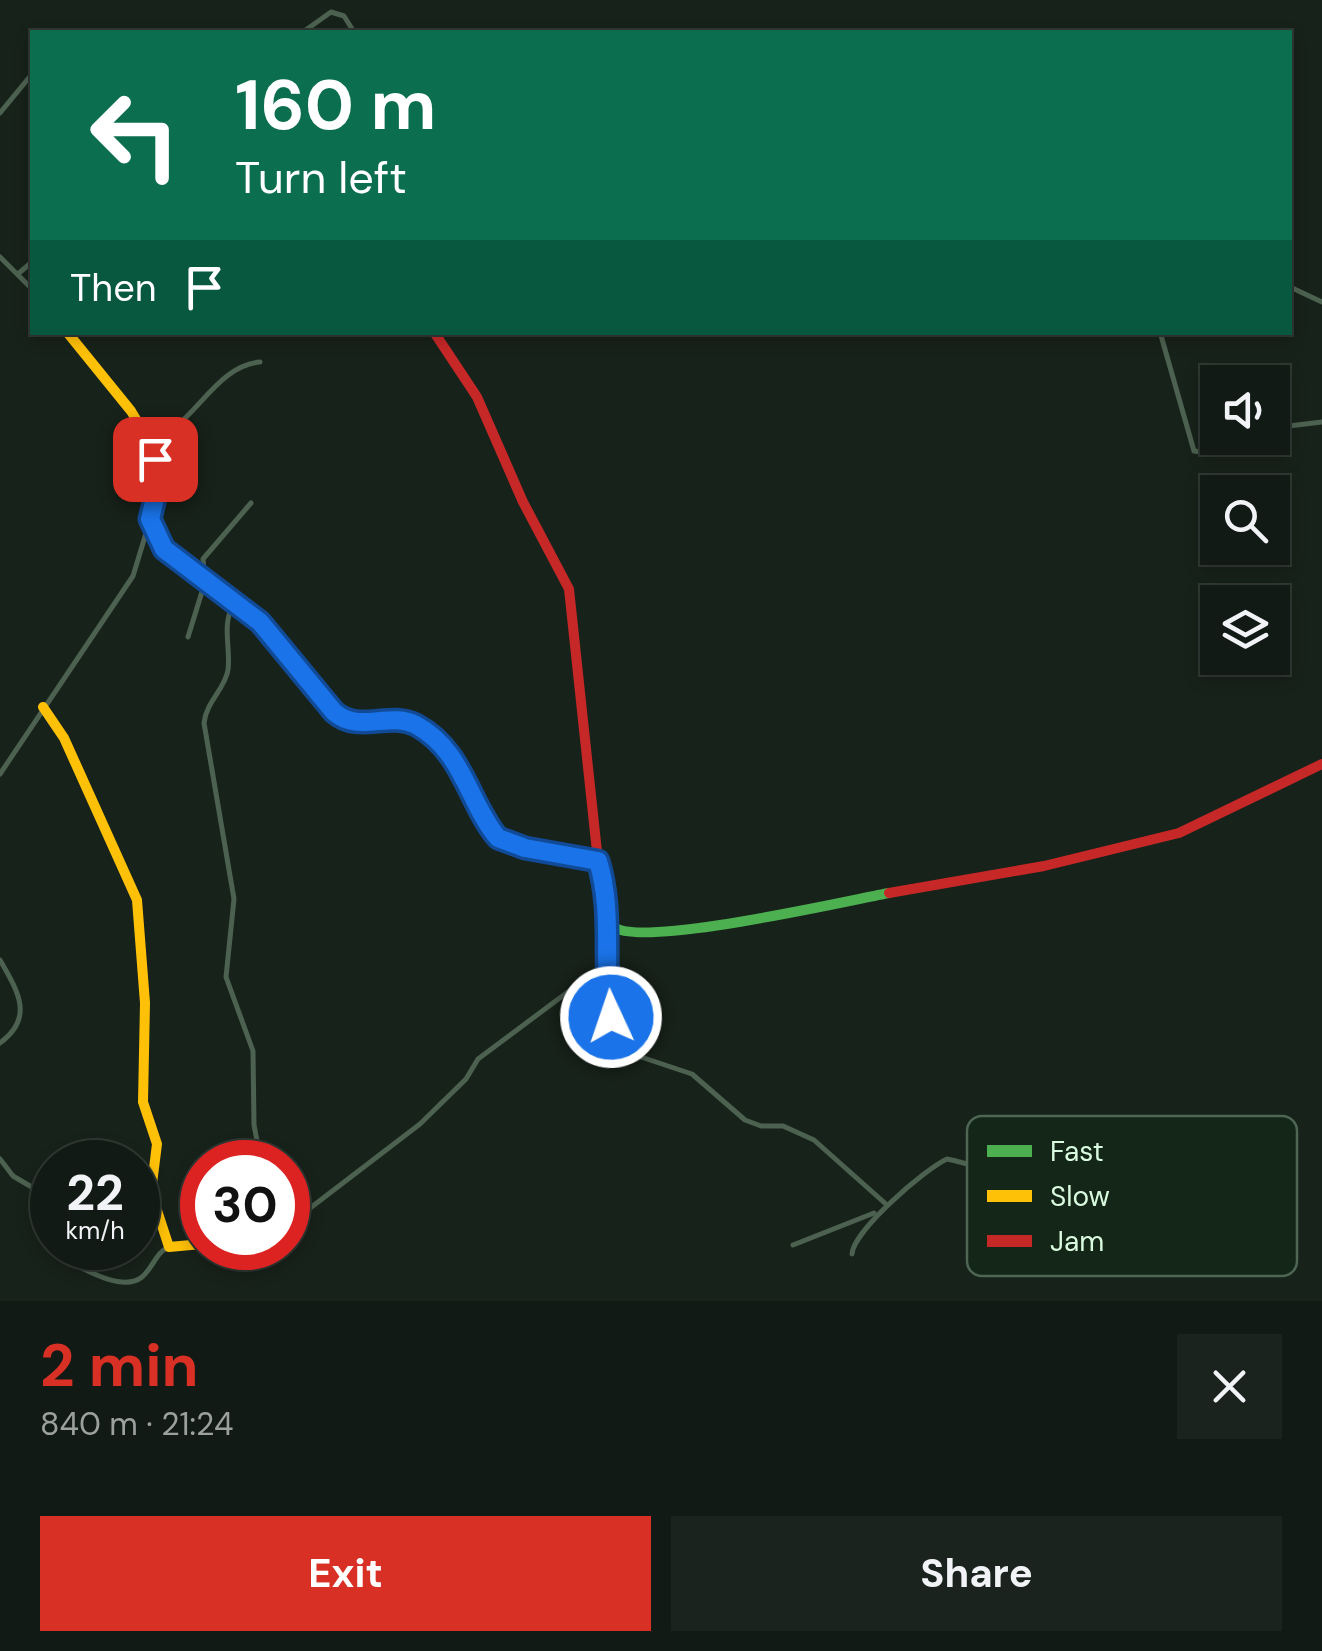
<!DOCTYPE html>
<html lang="en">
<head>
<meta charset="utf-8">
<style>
	:root { --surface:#111a14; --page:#1a231d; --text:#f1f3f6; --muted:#9ca1a0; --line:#303834; --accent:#d93025 }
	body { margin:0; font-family:"DM Sans",sans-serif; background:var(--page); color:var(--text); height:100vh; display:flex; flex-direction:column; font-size:38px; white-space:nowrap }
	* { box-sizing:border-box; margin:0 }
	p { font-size:32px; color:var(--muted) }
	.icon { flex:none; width:55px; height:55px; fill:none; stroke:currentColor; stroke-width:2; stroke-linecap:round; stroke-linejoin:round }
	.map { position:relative; height:1301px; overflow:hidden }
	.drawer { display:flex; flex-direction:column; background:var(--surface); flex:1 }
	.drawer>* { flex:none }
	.guide { position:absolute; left:30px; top:30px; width:1262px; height:305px; border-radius:0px; box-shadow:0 5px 15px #0003,0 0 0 2px var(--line); background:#0b6e4f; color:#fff; overflow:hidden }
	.controls { position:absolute; left:1200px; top:365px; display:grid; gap:20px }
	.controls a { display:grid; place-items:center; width:90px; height:90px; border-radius:0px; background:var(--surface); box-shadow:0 5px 15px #0003,0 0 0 2px var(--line); font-size:50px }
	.speed { position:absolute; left:30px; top:1140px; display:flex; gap:20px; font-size:50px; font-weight:700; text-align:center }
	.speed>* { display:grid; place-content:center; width:130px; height:130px; border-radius:50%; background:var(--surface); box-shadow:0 5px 15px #0003,0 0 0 2px var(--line); line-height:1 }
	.speed small { font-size:25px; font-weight:400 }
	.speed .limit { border:15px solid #d22; background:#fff; color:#111 }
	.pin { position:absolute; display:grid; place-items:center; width:85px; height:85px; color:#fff; margin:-42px; border-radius:20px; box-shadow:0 5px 15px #0006 }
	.me { position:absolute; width:110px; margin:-55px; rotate:357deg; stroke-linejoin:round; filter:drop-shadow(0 0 8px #0008) }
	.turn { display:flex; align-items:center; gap:35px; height:210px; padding:0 40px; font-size:45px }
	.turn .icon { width:130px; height:130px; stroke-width:2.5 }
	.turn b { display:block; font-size:70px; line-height:85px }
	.then { display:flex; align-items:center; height:95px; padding:0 40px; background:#0003; gap:20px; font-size:38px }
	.round { display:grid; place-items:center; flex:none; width:105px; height:105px; border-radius:0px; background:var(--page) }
	.headline { display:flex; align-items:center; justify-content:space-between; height:170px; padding:0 40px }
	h1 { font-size:60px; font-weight:700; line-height:75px; color:var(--accent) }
	.primary-button { display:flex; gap:20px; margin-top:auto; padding:20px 40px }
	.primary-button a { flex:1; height:115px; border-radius:0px; background:var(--accent); color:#fff; font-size:40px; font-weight:700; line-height:115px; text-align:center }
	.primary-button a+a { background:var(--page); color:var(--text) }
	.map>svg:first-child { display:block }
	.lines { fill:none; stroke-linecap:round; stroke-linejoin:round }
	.street { stroke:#4d6150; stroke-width:5 }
	.fast { stroke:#4caf50; stroke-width:10 }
	.slow { stroke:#ffc107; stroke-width:10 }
	.jam { stroke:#c62828; stroke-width:10 }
	.route-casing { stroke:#114b97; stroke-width:25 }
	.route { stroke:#1a73e8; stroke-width:18 }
	.key { fill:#132617; stroke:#4f6654; stroke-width:2.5 }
	.key-label { font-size:28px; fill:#dbfbe1 }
</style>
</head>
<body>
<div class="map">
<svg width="1322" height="1301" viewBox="0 0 1322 1301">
	<rect width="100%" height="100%" fill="#17221a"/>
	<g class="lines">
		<g class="street">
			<path d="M303,32L331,12L344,16L354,32"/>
			<path d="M0,113L32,74"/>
			<path d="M0,257L32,289"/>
			<path d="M19,273L32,262"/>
			<path d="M1290,287L1322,302"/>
			<path d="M1160,332L1194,451L1202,452L1231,438"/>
			<path d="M1272,428L1322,422"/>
			<path d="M150,442C194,427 214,366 260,362"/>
			<path d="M234,604C221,624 231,648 228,670C225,689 206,702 204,723L234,899L226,977L253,1051L254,1125L261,1162"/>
			<path d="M188,637L205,582L203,559L251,503"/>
			<path d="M0,774L133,576L150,520"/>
			<path d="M610,927C608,971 601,1014 629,1053L692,1074L745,1120L761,1126H783L814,1140L887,1205"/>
			<path d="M0,960C19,993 34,1018 0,1043"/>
			<path d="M0,1159L13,1176L52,1199"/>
			<path d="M1003,1181L1010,1152"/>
			<path d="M1065,1203V1177"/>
			<path d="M1077,1208L1079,1172"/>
			<path d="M288,1225L420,1124L466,1079L478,1059L608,962"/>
			<path d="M793,1245L874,1213"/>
			<path d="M55,1248L58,1256C78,1265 121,1294 142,1277C153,1268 156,1252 169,1247"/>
			<path d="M852,1254C853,1231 925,1169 947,1159C999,1169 1044,1204 1099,1210"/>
		</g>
		<path class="fast" d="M545,852L598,861C602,881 597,913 614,927C641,948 846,901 889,893"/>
		<g class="slow">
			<path d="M67,332L131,411L150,442L158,480L150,519L164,549L261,623L341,718C364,726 388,714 410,722C458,739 471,801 498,838L545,852"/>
			<path d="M43,707L64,738L137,900L145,1003L143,1102L157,1144L151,1192L169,1247L202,1244"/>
		</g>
		<g class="jam">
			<path d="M434,332L477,397L523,502L569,589L598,861"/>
			<path d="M889,893L1044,866L1179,833L1322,764"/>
		</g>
	</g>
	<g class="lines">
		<g class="route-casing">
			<path id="route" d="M155,459L158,486L150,519L164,549L260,622L334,712C359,734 389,711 416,725C463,750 469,804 498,838L525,848L598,861C614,913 602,964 611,1017"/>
		</g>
		<use href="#route" class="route"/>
	</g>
	<rect x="967" y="1116" width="330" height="160" rx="15" class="key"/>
	<rect x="987" y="1145" width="45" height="12" fill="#4caf50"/>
	<rect x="987" y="1190" width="45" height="12" fill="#ffc107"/>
	<rect x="987" y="1235" width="45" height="12" fill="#c62828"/>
	<g class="key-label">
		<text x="1050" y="1161">Fast</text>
		<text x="1050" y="1206">Slow</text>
		<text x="1050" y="1251">Jam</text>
	</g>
</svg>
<div class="controls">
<a><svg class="icon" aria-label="sound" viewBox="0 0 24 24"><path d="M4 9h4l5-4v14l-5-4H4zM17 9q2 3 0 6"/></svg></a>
<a><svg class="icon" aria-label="search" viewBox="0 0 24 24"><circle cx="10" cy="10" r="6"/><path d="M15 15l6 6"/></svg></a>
<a><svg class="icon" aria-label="layers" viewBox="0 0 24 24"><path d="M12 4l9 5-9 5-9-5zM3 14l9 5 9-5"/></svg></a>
</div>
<div class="speed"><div>22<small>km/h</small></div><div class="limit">30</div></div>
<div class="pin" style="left:155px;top:459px;background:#d93025"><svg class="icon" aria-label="arrive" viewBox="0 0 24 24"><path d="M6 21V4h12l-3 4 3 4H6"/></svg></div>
<svg class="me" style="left:611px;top:1017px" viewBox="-20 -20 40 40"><circle r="17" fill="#1a73e8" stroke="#fff" stroke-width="3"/><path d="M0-11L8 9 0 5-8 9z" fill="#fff"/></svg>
<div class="guide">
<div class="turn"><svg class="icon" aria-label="left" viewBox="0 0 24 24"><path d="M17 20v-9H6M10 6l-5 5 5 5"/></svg><div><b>160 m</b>Turn left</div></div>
<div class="then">Then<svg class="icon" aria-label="arrive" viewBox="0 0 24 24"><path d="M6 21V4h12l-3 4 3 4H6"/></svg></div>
</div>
</div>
<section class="drawer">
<div class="headline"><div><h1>2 min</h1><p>840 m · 21:24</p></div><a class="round"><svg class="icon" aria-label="close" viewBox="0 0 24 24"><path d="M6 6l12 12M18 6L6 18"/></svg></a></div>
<div class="primary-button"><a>Exit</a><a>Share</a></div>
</section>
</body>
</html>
